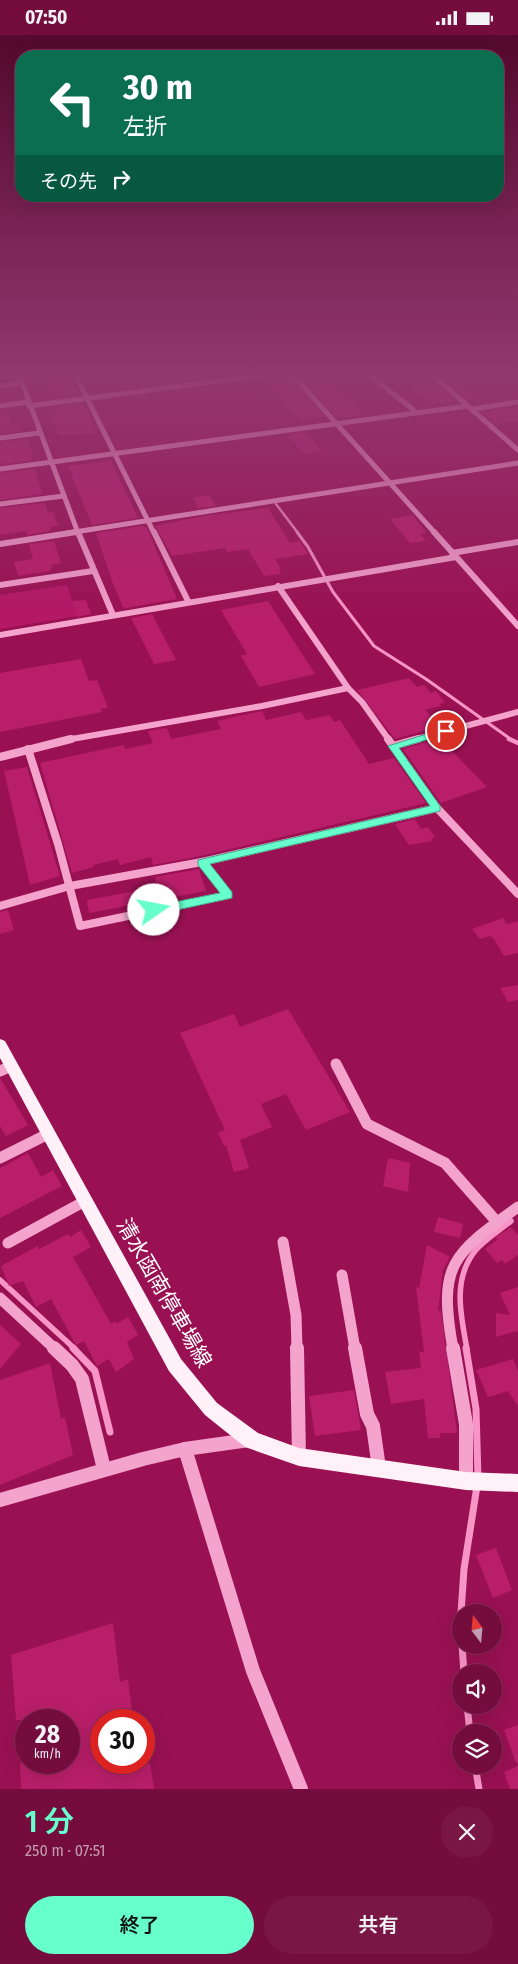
<!DOCTYPE html>
<html lang="ja">
<head>
<meta charset="utf-8">
<style>
	:root { --surface:#740d3e; --page:#791645; --text:#f1f3f6; --muted:#c29cb0; --line:#862d58; --accent:#67ffcc }
	body { margin:0; font-family:"Fira Sans Condensed","Noto Sans JP",sans-serif; background:var(--page); color:var(--text); height:100vh; display:flex; flex-direction:column; font-size:19px; white-space:nowrap }
	* { box-sizing:border-box; margin:0 }
	p { font-size:16px; color:var(--muted) }
	.icon { flex:none; width:28px; height:28px; fill:none; stroke:currentColor; stroke-width:2; stroke-linecap:round; stroke-linejoin:round }
	.map { position:relative; height:1754px; overflow:hidden }
	.details { display:flex; flex-direction:column; background:var(--surface); flex:1 }
	.details>* { flex:none }
	.top-card { position:absolute; left:15px; top:15px; width:489px; height:152px; border-radius:20px; box-shadow:0 5px 20px #0002,0 0 0 1px var(--line); background:#0b6e4f; color:#fff; overflow:hidden }
	.needle { width:32px; rotate:344deg }
	.buttons { position:absolute; left:452px; top:1569px; display:grid; gap:10px }
	.buttons a { display:grid; place-items:center; width:50px; height:50px; border-radius:50%; background:var(--surface); box-shadow:0 5px 20px #0002,0 0 0 1px var(--line); font-size:25px }
	.speed { position:absolute; left:15px; top:1674px; display:flex; gap:10px; font-size:25px; font-weight:700; text-align:center }
	.speed>* { display:grid; place-content:center; width:65px; height:65px; border-radius:50%; background:var(--surface); box-shadow:0 5px 20px #0002,0 0 0 1px var(--line); line-height:1 }
	.speed small { font-size:12px; font-weight:400 }
	.speed .limit { border:8px solid #d22; background:#fff; color:#111 }
	.pin { position:absolute; display:grid; place-items:center; width:42px; height:42px; color:#fff; margin:-21px; border:2px solid #fff; border-radius:50%; box-shadow:0 1px 5px #0007 }
	.me { position:absolute; width:55px; margin:-28px; rotate:78deg; stroke-linejoin:round; filter:drop-shadow(0 0 4px #0008) }
	.turn { display:flex; align-items:center; gap:18px; height:105px; padding:0 25px; font-size:22px }
	.turn .icon { width:65px; height:65px; stroke-width:2.5 }
	.turn b { display:block; font-size:35px; line-height:42px }
	.then { display:flex; align-items:center; height:48px; padding:0 25px; background:#0003; gap:10px; font-size:19px }
	.round { display:grid; place-items:center; flex:none; width:52px; height:52px; border-radius:26px; background:var(--page) }
	.overview { display:flex; align-items:center; justify-content:space-between; height:85px; padding:0 25px }
	h1 { font-size:30px; font-weight:600; line-height:38px; color:var(--accent) }
	.cta { display:flex; gap:10px; margin-top:auto; padding:10px 25px }
	.cta a { flex:1; height:58px; border-radius:30px; background:var(--accent); color:#111; font-size:20px; font-weight:600; line-height:58px; text-align:center }
	.cta a+a { background:var(--page); color:var(--text) }
	.status { display:flex; justify-content:space-between; align-items:center; height:35px; padding:0 25px; background:var(--surface); direction:ltr }
	.status svg { height:14px; fill:currentColor }
	.map>svg:first-child { display:block }
	.green { fill:#b41866 }
	.lines { fill:none; stroke-linecap:round; stroke-linejoin:round }
	.stream-far4 { stroke:#f895c7; stroke-width:2.5 }
	.stream-far3 { stroke:#f895c7; stroke-width:3 }
	.stream-far2 { stroke:#f895c7; stroke-width:4.5 }
	.stream-far1 { stroke:#f895c7; stroke-width:5.5 }
	.stream { stroke:#f895c7; stroke-width:7 }
	.building { fill:#b91e6a }
	.minor-far4 { stroke:#f4a3cc; stroke-width:5 }
	.minor-far3 { stroke:#f4a3cc; stroke-width:6 }
	.minor-far2 { stroke:#f4a3cc; stroke-width:8 }
	.minor-far1 { stroke:#f4a3cc; stroke-width:11 }
	.minor { stroke:#f4a3cc; stroke-width:14 }
	.major { fill:#fff1f7; fill-rule:evenodd }
	.route { fill:#67ffcc; stroke:#43a685 }
	.labels { text-anchor:middle; stroke-width:5; stroke-linejoin:round; paint-order:stroke }
	.near-street-label { font-size:21px; fill:#fff; stroke:#9a1153 }
</style>
</head>
<body>
<div class="status"><b>07:50</b><svg viewBox="0 0 49 12"><path d="M0 12V9h3v3zM5 12V6h3v6zM10 12V3h3v9zM15 12V0h3v12zM26 1h20v11H26zM47 4h2v5h-2z"/></svg></div>
<div class="map">
<svg width="518" height="1754" viewBox="0 0 518 1754">
	<rect width="100%" height="100%" fill="#9a1153"/>
	<path class="green" d="M67,550L77,581L0,594V560Z"/>
	<g class="lines">
		<path class="stream-far4" d="M276,469L298,498"/>
		<path class="stream-far3" d="M297,497L308,512L333,557L374,611L426,644L512,705"/>
		<path class="stream-far2" d="M509,704L518,708"/>
		<g class="stream-far1">
			<path d="M0,1245L75,1314"/>
			<path d="M467,1314C461,1281 452,1245 475,1216C484,1205 500,1195 511,1186"/>
		</g>
		<g class="stream">
			<path d="M73,1313L95,1336L110,1397"/>
			<path d="M466,1313L476,1374L478,1443"/>
			<path d="M461,1578L464,1534L477,1451"/>
			<path d="M462,1610L464,1638"/>
			<path d="M467,1670L470,1698"/>
			<path d="M475,1730L479,1754"/>
		</g>
	</g>
	<g class="building">
		<path d="M53,337H69L80,360L51,364L41,340L54,339Z"/>
		<path d="M321,337L350,366L363,380L343,383L335,380L297,338Z"/>
		<path d="M288,341L324,382L301,386L267,344Z"/>
		<path d="M456,346L476,363L467,364L447,347Z"/>
		<path d="M436,349L455,366L432,369L411,353Z"/>
		<path d="M83,368L98,398L58,400L49,377L56,376L54,372Z"/>
		<path d="M518,371V386L495,389L482,377Z"/>
		<path d="M0,375H6L11,390L20,389L22,396L0,399Z"/>
		<path d="M306,397L322,417L304,419L288,400Z"/>
		<path d="M27,404L33,420H31L32,425L0,430V407Z"/>
		<path d="M111,426L138,483L92,490L68,431Z"/>
		<path d="M35,434L42,459L0,465V438Z"/>
		<path d="M209,460L216,471L198,473L193,463Z"/>
		<path d="M45,468L48,478L53,477L58,491L50,492L51,496L27,500L26,496L0,500V473Z"/>
		<path d="M268,473L290,508L300,506L308,519L275,524L281,535H279L281,539L264,541L248,514L227,517L225,513L172,521L155,491L203,481Z"/>
		<path d="M412,480L427,498L420,499L426,506L410,508L390,484Z"/>
		<path d="M142,491L146,492L149,498L177,564L126,573L123,572L113,549L96,498Z"/>
		<path d="M54,506L61,528L51,530L52,533L50,534V536L18,541L14,527L33,524L29,509Z"/>
		<path d="M86,565L91,579L77,582L72,566Z"/>
		<path d="M268,566L315,639L259,652L241,621L247,619L221,575Z"/>
		<path d="M152,579L176,625L154,629L131,583Z"/>
		<path d="M81,624L89,646L97,645L108,673L100,674L102,677L0,697V638Z"/>
		<path d="M409,643L417,652L424,650L431,658L436,656L445,667L440,669L441,671L425,675L441,691L395,704L357,655Z"/>
		<path d="M262,676L266,685L301,677L306,685L330,680L334,687L340,685L369,729L394,723L426,768L201,821L153,830L151,822L120,830L118,824L93,830L94,832L72,838L40,728L124,710L125,714L153,708L148,696L167,693L171,704L221,694L217,686Z"/>
		<path d="M440,703L454,718L487,752L441,768L403,714Z"/>
		<path d="M27,732L60,841L30,850L4,736Z"/>
		<path d="M415,784L421,794L428,792L435,802L431,804L432,806L409,810L395,789Z"/>
		<path d="M199,834L206,856L89,878L87,865L157,852L155,842Z"/>
		<path d="M8,875L14,895L0,899V877Z"/>
		<path d="M503,883L507,889L518,886V918L504,921L494,904L490,901L480,904L472,894Z"/>
		<path d="M518,950V965L508,967L500,953Z"/>
		<path d="M288,974L350,1077L306,1095L286,1059L261,1069L272,1092L240,1105L249,1133L234,1137L226,1110L224,1111L218,1098L225,1095L180,998L234,979L240,992Z"/>
		<path d="M0,1043L28,1090L6,1101L0,1091Z"/>
		<path d="M28,1118L41,1142L53,1135L62,1151L0,1183V1133Z"/>
		<path d="M388,1123L410,1128L408,1157L383,1151Z"/>
		<path d="M438,1182L463,1189L460,1203L434,1197Z"/>
		<path d="M511,1192L518,1200V1220L505,1229L502,1225L497,1228L485,1214L498,1204L494,1203Z"/>
		<path d="M81,1195L91,1212L73,1222L111,1289L115,1286L116,1289L128,1282L138,1300L127,1307L134,1324L116,1337L109,1324L97,1331L84,1306L76,1310L51,1264L36,1272L23,1246L9,1251L1,1231L38,1211L39,1214L68,1199L70,1202Z"/>
		<path d="M427,1210L450,1222L443,1235L438,1276L441,1275L457,1398H440V1403H428L424,1364L391,1369L385,1337L421,1333L419,1317H424L416,1252L419,1253Z"/>
		<path d="M518,1252V1297L517,1296L496,1302V1278L510,1280L500,1258Z"/>
		<path d="M0,1290L21,1309L0,1334Z"/>
		<path d="M513,1324L518,1336V1371L508,1356L488,1362L476,1335Z"/>
		<path d="M50,1328L61,1384L65,1382L73,1420L0,1450V1345Z"/>
		<path d="M354,1355L361,1395L315,1401L309,1361Z"/>
		<path d="M496,1513L512,1555L493,1563L476,1520Z"/>
		<path d="M113,1588L120,1647L128,1644L133,1685H101V1728H150L154,1754H21L20,1728H69V1685H16L11,1620Z"/>
		<path d="M518,1690V1728H516L504,1695Z"/>
		<path d="M518,1731V1754H510L504,1737Z"/>
	</g>
	<g class="lines">
		<g class="minor-far4">
			<path d="M18,337L78,498"/>
			<path d="M74,337L154,498"/>
			<path d="M290,337L435,498"/>
			<path d="M366,337L415,376"/>
			<path d="M429,337L518,415"/>
			<path d="M0,351L22,348"/>
			<path d="M0,371L28,367"/>
			<path d="M29,371L287,337"/>
			<path d="M473,374L518,367"/>
			<path d="M0,403L39,398"/>
			<path d="M0,434L468,371"/>
			<path d="M0,469L64,461"/>
			<path d="M68,498L518,428"/>
		</g>
		<g class="minor-far3">
			<path d="M78,497L113,580"/>
			<path d="M154,497L188,566"/>
			<path d="M434,497L518,591"/>
			<path d="M0,509L76,497"/>
			<path d="M452,518L518,507"/>
			<path d="M0,550L93,536"/>
			<path d="M278,551L348,653L362,667L389,705"/>
			<path d="M0,600L456,522"/>
			<path d="M66,705L262,671L348,653"/>
			<path d="M413,705L518,677"/>
		</g>
		<g class="minor-far2">
			<path d="M388,704L437,773L518,859"/>
			<path d="M393,711L418,704"/>
			<path d="M28,714L58,809L80,891L228,860L202,827"/>
			<path d="M0,722L71,704"/>
			<path d="M0,871L70,851L202,827L437,773"/>
		</g>
		<g class="minor-far1">
			<path d="M336,1029L367,1089L445,1128L497,1187"/>
			<path d="M0,1036L11,1031"/>
			<path d="M0,1123L48,1099"/>
			<path d="M283,1207L296,1280L297,1314"/>
			<path d="M8,1208L85,1166"/>
			<path d="M342,1240L355,1314"/>
			<path d="M0,1263L55,1314"/>
			<path d="M453,1314C438,1230 451,1220 518,1172"/>
		</g>
		<g class="minor">
			<path d="M54,1313L72,1330L82,1344L104,1434"/>
			<path d="M297,1313L299,1422"/>
			<path d="M355,1313L367,1379L373,1391L379,1433"/>
			<path d="M453,1313L466,1389V1446"/>
			<path d="M185,1414L253,1636L301,1754"/>
			<path d="M0,1465L143,1424L185,1414L249,1405"/>
		</g>
		<path class="major" d="M0,1004L5,1006L181,1324L217,1368L258,1398L299,1413L466,1437L518,1439V1457L466,1455L299,1431L245,1412L205,1380L169,1336L0,1023Z"/>
	</g>
	<linearGradient id="sky" x2="0" y2="1"><stop stop-color="#55092e"/><stop offset="0.58" stop-color="#923871"/><stop offset="1" stop-color="#923871" stop-opacity="0"/></linearGradient>
	<rect width="518" height="582" fill="url(#sky)"/>
	<path class="route" d="M446,693L451,696L450,698L399,713L440,771V776L210,829L232,857V863L154,880L150,878L149,875L154,871L220,858L198,830V825L430,771L388,711Z"/>
	<g class="labels">
		<g class="near-street-label">
			<text transform="translate(164 1258) rotate(60)" y="7">清水函南停車場線</text>
		</g>
	</g>
</svg>
<div class="buttons">
<a><svg class="needle" viewBox="-14 -14 28 28"><path d="M0-13l5 13h-10z" fill="#e53935"/><path d="M0 13l5-13h-10z" fill="#c29cb0"/></svg></a>
<a><svg class="icon" aria-label="sound" viewBox="0 0 24 24"><path d="M4 9h4l5-4v14l-5-4H4zM17 9q2 3 0 6"/></svg></a>
<a><svg class="icon" aria-label="layers" viewBox="0 0 24 24"><path d="M12 4l9 5-9 5-9-5zM3 14l9 5 9-5"/></svg></a>
</div>
<div class="speed"><div>28<small>km/h</small></div><div class="limit">30</div></div>
<div class="pin" style="left:446px;top:696px;background:#d93025"><svg class="icon" aria-label="arrive" viewBox="0 0 24 24"><path d="M6 21V4h12l-3 4 3 4H6"/></svg></div>
<svg class="me" style="left:154px;top:875px" viewBox="-20 -20 40 40"><circle r="19" fill="#fff"/><path d="M0-13L10 11 0 6-10 11z" fill="#67ffcc"/></svg>
<div class="top-card">
<div class="turn"><svg class="icon" aria-label="left" viewBox="0 0 24 24"><path d="M17 20v-9H6M10 6l-5 5 5 5"/></svg><div><b>30 m</b>左折</div></div>
<div class="then">その先<svg class="icon" aria-label="right" viewBox="0 0 24 24"><path d="M7 20v-9h11M14 6l5 5-5 5"/></svg></div>
</div>
</div>
<section class="details">
<div class="overview"><div><h1>1 分</h1><p>250 m · 07:51</p></div><a class="round"><svg class="icon" aria-label="close" viewBox="0 0 24 24"><path d="M6 6l12 12M18 6L6 18"/></svg></a></div>
<div class="cta"><a>終了</a><a>共有</a></div>
</section>
</body>
</html>
